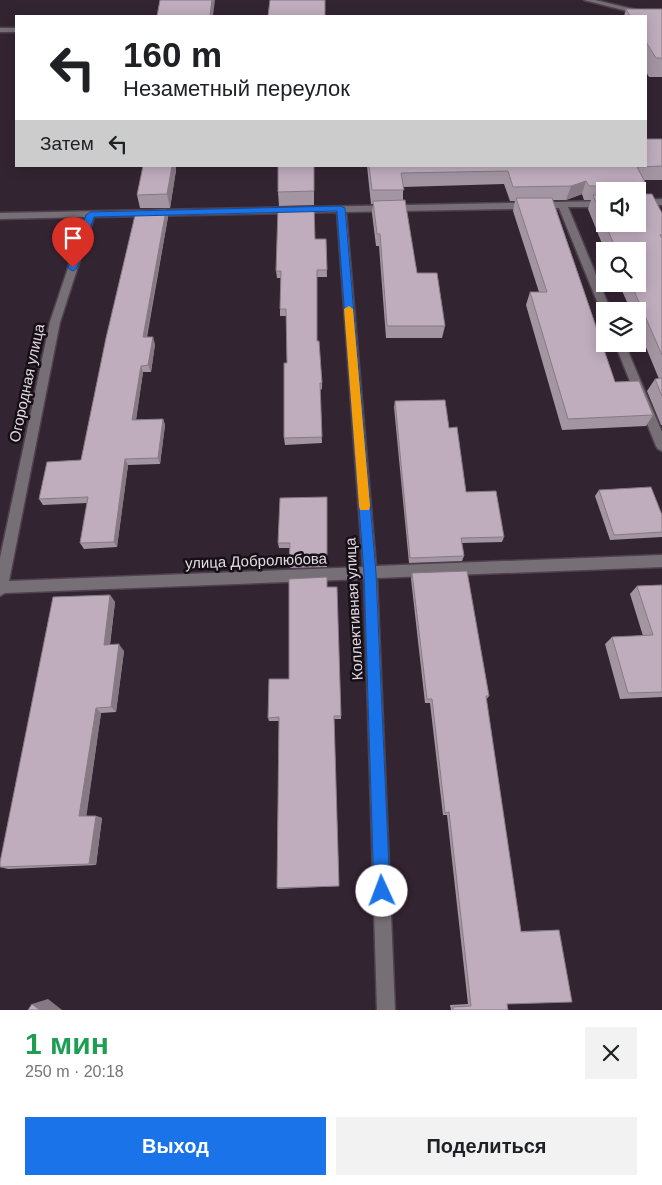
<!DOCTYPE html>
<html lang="ru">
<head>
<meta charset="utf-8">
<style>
	:root { --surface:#fff; --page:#f2f2f2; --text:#202124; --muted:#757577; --accent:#1a73e8 }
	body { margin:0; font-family:Helvetica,sans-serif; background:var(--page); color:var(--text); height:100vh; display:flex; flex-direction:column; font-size:19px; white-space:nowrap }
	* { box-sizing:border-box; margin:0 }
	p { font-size:16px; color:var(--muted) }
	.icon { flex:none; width:28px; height:28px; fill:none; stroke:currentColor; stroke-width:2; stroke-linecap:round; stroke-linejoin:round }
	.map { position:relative; height:1010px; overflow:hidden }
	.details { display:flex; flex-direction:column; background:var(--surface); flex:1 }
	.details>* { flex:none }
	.banner { position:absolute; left:15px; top:15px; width:632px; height:152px; border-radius:0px; box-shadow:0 2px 12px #0003; background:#fff; color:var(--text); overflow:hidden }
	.controls { position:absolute; left:596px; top:182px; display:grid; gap:10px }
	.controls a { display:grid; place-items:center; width:50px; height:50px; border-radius:0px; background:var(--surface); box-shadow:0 2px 12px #0003; font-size:25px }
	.pin { position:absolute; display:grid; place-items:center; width:42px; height:42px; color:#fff; margin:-51px -21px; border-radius:50% 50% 50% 0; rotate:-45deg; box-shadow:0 0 5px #0007 }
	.pin .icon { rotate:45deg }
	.me { position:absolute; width:55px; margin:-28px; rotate:358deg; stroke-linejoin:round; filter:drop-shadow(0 0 4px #0008) }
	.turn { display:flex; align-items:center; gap:18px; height:105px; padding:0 25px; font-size:22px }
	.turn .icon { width:65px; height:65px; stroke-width:2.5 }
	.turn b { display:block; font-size:35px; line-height:42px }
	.then { display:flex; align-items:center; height:48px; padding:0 25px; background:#0003; gap:10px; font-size:19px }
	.round { display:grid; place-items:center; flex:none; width:52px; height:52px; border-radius:0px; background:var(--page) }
	.head { display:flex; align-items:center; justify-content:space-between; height:85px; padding:0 25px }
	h1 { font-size:30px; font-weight:700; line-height:38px; color:#1e9e55 }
	.action { display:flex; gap:10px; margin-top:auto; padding:10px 25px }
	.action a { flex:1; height:58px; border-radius:0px; background:var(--accent); color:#fff; font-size:20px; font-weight:700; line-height:58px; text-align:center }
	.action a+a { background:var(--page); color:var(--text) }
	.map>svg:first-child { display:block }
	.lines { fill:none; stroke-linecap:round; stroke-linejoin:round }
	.minor-casing { stroke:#4f414e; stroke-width:3 }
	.minor { fill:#776f76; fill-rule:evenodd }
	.wall { fill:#a495a3; fill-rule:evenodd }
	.shaded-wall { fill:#867984 }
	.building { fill:#bfadbd; stroke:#867984 }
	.route { fill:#1a73e8; stroke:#114b97 }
	.slow { fill:#f59e0b }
	.labels { text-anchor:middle; stroke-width:5; stroke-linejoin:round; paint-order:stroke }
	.street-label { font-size:15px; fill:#e2d9e1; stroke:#161016 }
</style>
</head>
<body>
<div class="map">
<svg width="662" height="1010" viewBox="0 0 662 1010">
	<rect width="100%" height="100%" fill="#332432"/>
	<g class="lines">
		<g class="minor-casing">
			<g id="minor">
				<path d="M584,0H595L662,16V20Z"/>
				<rect x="0" y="28" width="16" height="4"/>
				<path d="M662,199V205L638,206V200Z"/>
				<path d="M605,201V207H568L611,311H605V314L601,311L559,208L346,212L376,566L662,555V567L377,578L395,1010H377L364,579L5,593L0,596V558L50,322L85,217L0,219V213ZM337,212L363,567L9,581L60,322L94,217Z"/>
				<path d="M615,344H625L662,432V451L658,449L656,446Z"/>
			</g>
		</g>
		<use href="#minor" class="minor"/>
	</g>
	<g class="wall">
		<path d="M626,9H662V77H649L646,72V16H624Z"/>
		<path d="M662,139V180H644L646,184L643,193L662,213V425H661L647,391L655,379H659L638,328V311H631L619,284H638V251H605L588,209L591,200H584L582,194L566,200H553L615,382L653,415L646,426L562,430L526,305L530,292H539L513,211L515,201H510L504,184L403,187V200L417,273L445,326L442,338H386L379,246H376L372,213L373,204H371L367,166H646ZM605,191H638L605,224Z"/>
		<path d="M314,166V205L279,206L278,192Z"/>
		<path d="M176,170L170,208H140L137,195Z"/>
		<path d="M166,210L168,217L147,337L155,344L151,372H143L136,420L163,419L165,425L160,464L128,465L117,547L84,549L80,543L87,503L43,505L39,499L81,460Z"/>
		<path d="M315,239H326L327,277H317V341L322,383V389L320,390L322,443L285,445L284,438L287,363L286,316H280V309L281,278H277L276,271Z"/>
		<path d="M395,401L449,428L466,492L504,537L502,542L462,543L464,556L462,561L409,563L394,407Z"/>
		<path d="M599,490L662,515V537L610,540L595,496Z"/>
		<path d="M327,497V567L290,568V548H279L278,543Z"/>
		<path d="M412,573L489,696L486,700L521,931L559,930L507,1004L508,1010H451L450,1005L468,1004L447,815H443L430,703H425L411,579Z"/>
		<path d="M662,585V697L620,699L605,644L612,637L643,636L630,594L637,586Z"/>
		<path d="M327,587L341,716V719H334L339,886L278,889L277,888L279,721H269L268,718L289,679Z"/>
		<path d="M110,595L115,602L110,645L124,651L116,712L101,713L86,816H96L102,818L96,865L8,869L0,867Z"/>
	</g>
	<g class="shaded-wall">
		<path d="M212,0H215L213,16H210Z"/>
		<path d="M172,166H176V170L170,208L167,194Z"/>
		<path d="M586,181L582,194L566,200L571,186Z"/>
		<path d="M646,184L640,198L642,185Z"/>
		<path d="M166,210L168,217L145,344L143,337Z"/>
		<path d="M153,337L155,344L151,372L148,365Z"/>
		<path d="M141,366L143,372L135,426L132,420Z"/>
		<path d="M163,419L165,425L160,464L158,458Z"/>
		<path d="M125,459L128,465L117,547L114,542Z"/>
		<path d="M110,595L115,602L109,651L104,645Z"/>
		<path d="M119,644L124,651L116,712L111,707Z"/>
		<path d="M96,708L101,713L86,819L79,816Z"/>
		<path d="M96,816L102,818L96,865L89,864Z"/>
		<path d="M48,999L62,1010H40L32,1004Z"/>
	</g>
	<g class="building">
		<path d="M160,0H212L210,16H157Z"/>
		<path d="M270,0H325V16H268Z"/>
		<path d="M626,9H662V58H656L646,42V16H630Z"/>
		<path d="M646,139H662V166L637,167L646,184L642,185V192L644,194H652L662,213V235H660L662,238V355L631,284H638V251H617L605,224H638V191H612V186H589L586,181L571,186L513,187L508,171L401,173L404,190H372L369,166H646Z"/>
		<path d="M143,166H172L167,194L137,195Z"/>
		<path d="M278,166H314V191L278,192Z"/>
		<path d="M593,195H605V224Z"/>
		<path d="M516,198H552L615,382L639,381L653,415L568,419L530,292H547Z"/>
		<path d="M405,200L417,273H437L445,326H387L380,234H377L373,201Z"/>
		<path d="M314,207L315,239H326L327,270H317V341H319L322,383H320L322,437L284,438V363H287L286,309H280L281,271H276L278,208Z"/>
		<path d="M166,210L143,337H153L148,365L141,366L132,420L163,419L158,458L125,459L114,542L80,543L88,497L39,499L47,462L81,460L106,338L136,211Z"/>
		<path d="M662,378V396L655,379Z"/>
		<path d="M445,400L449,428L457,427L466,492L496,491L504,537L461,538L464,556L410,558L395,401Z"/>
		<path d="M651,487L662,515V532L614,535L599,490Z"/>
		<path d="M327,497V561L289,563L290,543H278L280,498Z"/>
		<path d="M467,571L489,696H486L521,932L559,930L572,1002L507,1004L508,1010H453V1007L471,1006L449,812L445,813L432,699H427L412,573Z"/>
		<path d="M327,577V587H337L341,716H334L339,886L277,888L279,717L268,718L269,679H289V579Z"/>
		<path d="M662,585V692L628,693L612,637L653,635L637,586Z"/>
		<path d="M110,595L104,645L119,644L111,707L96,708L79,816H96L89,864L0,867V862L53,597Z"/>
		<path d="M32,1004L40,1010H28Z"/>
	</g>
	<path class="route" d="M340,206L345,208L376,573L390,891L387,896L382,899L376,896L374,891L364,573L337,211L94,217L77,268L73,271L68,268L86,215L90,212Z"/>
	<path class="slow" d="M349,306L353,309L370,506L369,510H360L359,506L344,309Z"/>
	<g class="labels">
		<g class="street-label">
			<text transform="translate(27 383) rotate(-78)" y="5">Огородная улица</text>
			<text transform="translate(256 561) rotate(-2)" y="5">улица Добролюбова</text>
			<text transform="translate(354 609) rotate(-93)" y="5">Коллективная улица</text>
		</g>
	</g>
</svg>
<div class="controls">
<a><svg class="icon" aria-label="sound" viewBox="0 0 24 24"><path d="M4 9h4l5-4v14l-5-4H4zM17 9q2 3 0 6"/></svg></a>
<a><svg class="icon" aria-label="search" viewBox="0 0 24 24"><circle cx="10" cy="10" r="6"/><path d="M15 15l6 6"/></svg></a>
<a><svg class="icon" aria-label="layers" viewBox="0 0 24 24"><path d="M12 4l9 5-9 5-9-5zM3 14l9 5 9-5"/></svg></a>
</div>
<div class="pin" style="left:73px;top:268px;background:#d93025"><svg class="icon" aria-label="arrive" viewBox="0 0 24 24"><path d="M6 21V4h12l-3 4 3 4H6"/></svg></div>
<svg class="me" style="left:382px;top:891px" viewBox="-20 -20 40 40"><circle r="19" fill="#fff"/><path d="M0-13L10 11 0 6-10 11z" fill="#1a73e8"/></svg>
<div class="banner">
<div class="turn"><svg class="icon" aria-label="left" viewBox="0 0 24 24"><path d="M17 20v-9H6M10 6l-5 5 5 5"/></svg><div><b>160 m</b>Незаметный переулок</div></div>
<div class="then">Затем<svg class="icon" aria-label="left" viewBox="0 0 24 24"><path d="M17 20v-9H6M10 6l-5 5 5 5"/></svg></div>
</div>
</div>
<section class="details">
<div class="head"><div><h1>1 мин</h1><p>250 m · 20:18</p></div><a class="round"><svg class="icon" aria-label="close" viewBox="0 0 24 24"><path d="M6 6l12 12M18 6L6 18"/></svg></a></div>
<div class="action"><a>Выход</a><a>Поделиться</a></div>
</section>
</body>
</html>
